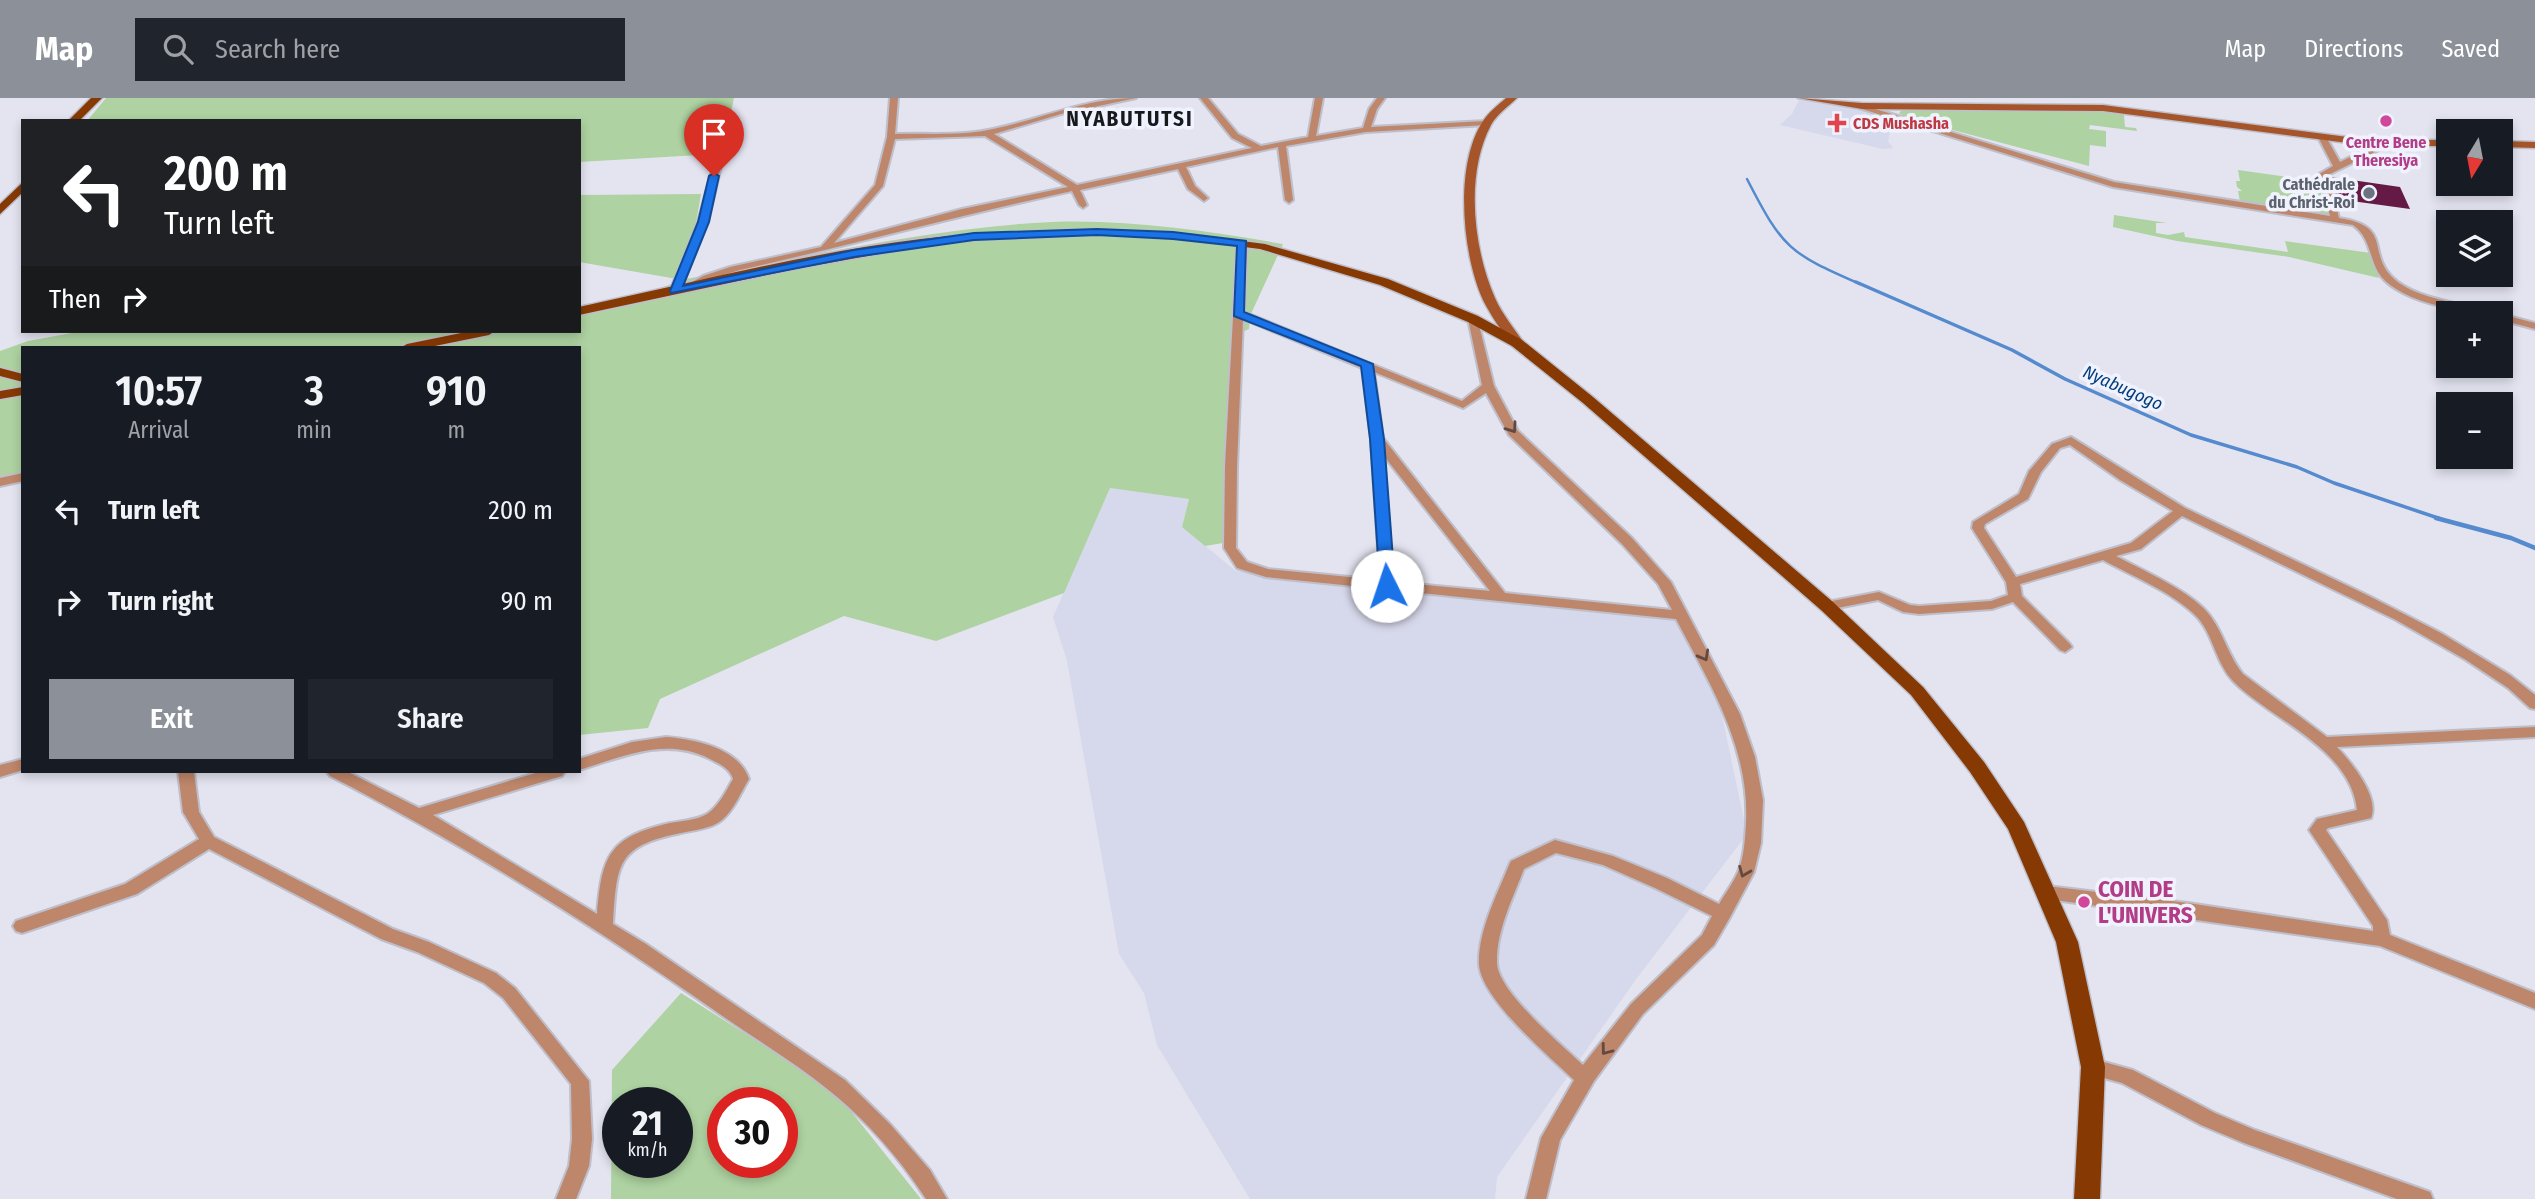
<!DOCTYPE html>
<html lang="en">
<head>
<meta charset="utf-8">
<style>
	:root { --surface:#171b24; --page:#20242c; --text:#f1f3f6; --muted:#9ea1a6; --accent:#8c9099 }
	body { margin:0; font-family:"Fira Sans Condensed",sans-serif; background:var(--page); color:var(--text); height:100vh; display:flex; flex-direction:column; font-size:26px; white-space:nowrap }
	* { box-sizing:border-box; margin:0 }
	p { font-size:23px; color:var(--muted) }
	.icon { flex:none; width:38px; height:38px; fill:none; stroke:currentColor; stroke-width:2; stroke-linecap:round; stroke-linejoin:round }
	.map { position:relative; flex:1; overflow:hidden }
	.details { position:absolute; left:21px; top:248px; width:560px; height:427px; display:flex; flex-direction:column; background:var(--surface); border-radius:0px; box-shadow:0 4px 10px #0003 }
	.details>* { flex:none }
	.guide { position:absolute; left:21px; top:21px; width:560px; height:214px; border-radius:0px; box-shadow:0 4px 10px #0003; background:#202124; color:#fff; overflow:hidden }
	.needle { width:46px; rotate:190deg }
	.tools { position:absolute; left:2436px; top:21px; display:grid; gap:14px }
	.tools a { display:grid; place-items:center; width:77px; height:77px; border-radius:0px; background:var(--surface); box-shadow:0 4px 10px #0003; font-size:35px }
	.speed { position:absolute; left:602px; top:989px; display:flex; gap:14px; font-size:35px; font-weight:700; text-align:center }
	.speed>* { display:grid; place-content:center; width:91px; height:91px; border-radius:50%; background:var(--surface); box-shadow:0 4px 10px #0003; line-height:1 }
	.speed small { font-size:18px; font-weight:400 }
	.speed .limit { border:10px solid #d22; background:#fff; color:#111 }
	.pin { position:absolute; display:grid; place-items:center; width:60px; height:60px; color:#fff; margin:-72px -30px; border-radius:50% 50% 50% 0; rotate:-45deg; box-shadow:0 0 7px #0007 }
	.pin .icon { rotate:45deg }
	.me { position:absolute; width:77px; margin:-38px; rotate:356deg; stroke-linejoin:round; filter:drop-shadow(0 0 5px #0008) }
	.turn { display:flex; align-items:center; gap:24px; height:147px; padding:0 28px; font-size:32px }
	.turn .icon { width:91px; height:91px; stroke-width:2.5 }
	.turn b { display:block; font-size:49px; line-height:60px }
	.then { display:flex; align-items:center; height:66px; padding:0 28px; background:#0003; gap:14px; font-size:26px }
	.eta { display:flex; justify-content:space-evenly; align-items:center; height:119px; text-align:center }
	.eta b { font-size:42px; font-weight:600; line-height:49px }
	.action { display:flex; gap:14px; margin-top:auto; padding:14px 28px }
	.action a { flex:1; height:80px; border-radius:0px; background:var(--accent); color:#fff; font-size:28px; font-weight:600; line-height:80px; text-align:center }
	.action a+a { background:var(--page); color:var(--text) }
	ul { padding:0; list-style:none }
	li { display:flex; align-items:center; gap:21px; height:91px; padding:0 28px }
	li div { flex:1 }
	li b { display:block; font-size:26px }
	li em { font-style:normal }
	header { display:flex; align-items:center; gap:42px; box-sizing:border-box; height:98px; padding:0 35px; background:var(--accent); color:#fff }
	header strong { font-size:33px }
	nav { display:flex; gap:38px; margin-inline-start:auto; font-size:24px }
	.search { width:490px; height:63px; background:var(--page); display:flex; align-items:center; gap:18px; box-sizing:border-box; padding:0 24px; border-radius:0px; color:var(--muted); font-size:26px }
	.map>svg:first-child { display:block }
	.built { fill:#d6d8eb }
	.green { fill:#aed2a1; fill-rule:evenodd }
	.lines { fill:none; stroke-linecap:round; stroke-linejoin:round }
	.stream-far2 { stroke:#558ace; stroke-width:2.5 }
	.stream-far1 { stroke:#558ace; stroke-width:3.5 }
	.stream { stroke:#558ace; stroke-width:4.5 }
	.building { fill:#651a45 }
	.street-casing { stroke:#bebfca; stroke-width:4 }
	.secondary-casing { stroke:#bebfca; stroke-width:3 }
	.primary-casing { stroke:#bebfca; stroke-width:3 }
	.street { fill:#be866a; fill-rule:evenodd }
	.secondary { fill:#a55529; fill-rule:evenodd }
	.primary { fill:#863903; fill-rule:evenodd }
	.oneway { stroke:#634a40 }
	.route { fill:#1a73e8; stroke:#114b97; stroke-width:2 }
	.hotel-dot { fill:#d1479c; stroke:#f0f2fe; stroke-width:2.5 }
	.health-dot { fill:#e0444e; stroke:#f0f2fe; stroke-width:2.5 }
	.worship-dot { fill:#6b7280; stroke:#f0f2fe; stroke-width:2.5 }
	.labels { text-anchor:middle; stroke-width:7; stroke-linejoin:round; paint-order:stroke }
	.far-health-label { font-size:16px; font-weight:bold; fill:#be3a42; stroke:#f0f2fe; text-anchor:start }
	.far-hotel-label { font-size:16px; font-weight:bold; fill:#b23c85; stroke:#f0f2fe }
	.far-worship-label { font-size:16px; font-weight:bold; fill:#5b616d; stroke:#f0f2fe; text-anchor:end }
	.far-water-label { font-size:18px; font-style:italic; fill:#033d7b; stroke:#f0f2fe }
	.far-district-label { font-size:21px; font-weight:bold; letter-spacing:2px; fill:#18191d; stroke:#f0f2fe }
	.near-hotel-label { font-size:23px; font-weight:bold; fill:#b23c85; stroke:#f0f2fe; text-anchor:start }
</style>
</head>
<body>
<header>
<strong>Map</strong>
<div class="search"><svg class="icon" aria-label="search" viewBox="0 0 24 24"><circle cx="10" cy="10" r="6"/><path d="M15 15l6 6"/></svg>Search here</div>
<nav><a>Map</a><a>Directions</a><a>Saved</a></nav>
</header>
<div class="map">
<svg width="2535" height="1101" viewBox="0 0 2535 1101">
	<rect width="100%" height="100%" fill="#e3e4f0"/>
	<g class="built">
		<path d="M1799,2L1845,8L1892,23L1888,44L1893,50L1883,51L1780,27L1792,16Z"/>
		<path d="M1110,390L1189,401L1182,429L1236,473L1679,522L1717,594L1747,736L1637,880L1497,1079L1495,1101H1250L1157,947L1144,895L1119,856L1067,563L1053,519Z"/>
	</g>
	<g class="green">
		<path d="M106,0H734L723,50L699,57L579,64V23H87Z"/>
		<path d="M1903,11L2089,12L2124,17L2125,29L2136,30L2137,33L2090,27L2089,31L2106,33V49L2090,47L2089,68L1949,31L1953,28C1936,23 1913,26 1899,15Z"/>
		<path d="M2238,72L2309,82L2311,88L2319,89L2328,117L2240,104L2238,93H2242L2237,89L2236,83H2240Z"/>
		<path d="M701,96L686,181C807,159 928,130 1052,124C1126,121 1210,133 1283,146L1250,218L1249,231L1231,239L1223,445L1205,448L1182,429L1189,401L1110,390L1064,495L936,543L844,518L660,601L648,630L579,637V250H23V374L0,378V253L28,243L83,233H579V208L649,194L683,182L579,164V97Z"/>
		<path d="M2114,117L2167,125H2156V135L2168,137L2184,134L2185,139L2288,154L2285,143L2371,155L2379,180L2289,159L2177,143L2113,129Z"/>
		<path d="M681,895L834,992L921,1101H611L612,972ZM618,1004H677V1064H618ZM723,1004H782V1064H723Z"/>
	</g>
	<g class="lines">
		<path class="stream-far2" d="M1747,81C1783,151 1789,155 1860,186"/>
		<path class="stream-far1" d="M1856,184L2012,252L2065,281L2191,337L2297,369L2334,385L2441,421"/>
		<path class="stream" d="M2436,420L2511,440L2535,450"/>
	</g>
	<path class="building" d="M2331,79L2400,89L2410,111L2337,101Z"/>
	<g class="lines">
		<g class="street-casing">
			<g id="street">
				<path d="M890,0H898L895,36C925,35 958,38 988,32C1037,23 1084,0 1136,0L1061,16L994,36L1077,87L1252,50L1232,40L1200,0H1208L1238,36L1261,48L1308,39L1315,0H1323L1316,38L1363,30L1369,11L1377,0H1385L1377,11L1371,29L1486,23L1490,25L1486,27L1366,34L1286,48L1293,102L1289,105L1285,102L1278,49L1186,69L1195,88L1208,100L1204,103L1188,91L1178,71L1080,92L1087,107L1083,110L1079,107L1072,93C960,117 851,147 740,172C730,175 719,178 709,182C701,186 695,193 685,192V188L703,178L730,169L821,149L875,87L887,39ZM985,38L1068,89L962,111L834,145L883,88L895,41Z"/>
				<path d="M1859,6L2114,84L2330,118L2319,76L2333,68L2318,39L2319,37H2325L2340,64L2383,43H2389V47L2328,77L2339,120C2393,128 2367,154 2392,179C2410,197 2443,202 2467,208C2475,209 2485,210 2492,215C2462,216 2394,202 2378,174C2369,158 2370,139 2353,127L2113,89L1859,10Z"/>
				<path d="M717,53L724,55L708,124L680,193L671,195L670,193L698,124Z"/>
				<path d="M1242,142L1247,145L1244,214L1462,303L1482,287L1468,221L1477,219L1494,288L1518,333L1632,440L1671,484L1740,616L1755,659L1763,702L1761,745L1754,774L1729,821L1714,847L1643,916L1594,983L1560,1042L1546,1101H1526L1541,1040L1574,982C1549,958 1481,901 1479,866C1478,833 1497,797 1509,767L1511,763L1555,742L1613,758L1667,780L1719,806C1725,796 1733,785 1738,774C1744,759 1745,742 1746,726C1750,650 1710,586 1676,521L1266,479L1237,470L1224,450L1225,368L1237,145ZM1243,221L1362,270L1371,341L1380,482L1268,471L1247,464L1236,450L1237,368ZM1374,274L1463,310L1486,295L1509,337L1622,446L1658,486L1672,512L1505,495L1383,340ZM1384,358L1490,493L1393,484ZM1556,755L1603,767L1655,790L1712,818L1702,837L1631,906L1583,967C1562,947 1498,894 1497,865C1496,833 1513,800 1524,771Z"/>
				<path d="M2501,216L2535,225V231L2501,222Z"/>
				<path d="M2071,339L2185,410L2369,498L2441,535L2510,577L2535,597V611L2530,610L2508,590L2466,562L2396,522L2182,418L2141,451L2116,458C2142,472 2195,495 2211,519C2224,537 2229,559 2243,576L2327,639L2535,629V639L2337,649C2351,664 2380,699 2371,720L2328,730L2326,732L2387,822L2390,837L2535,895V911L2380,848L2041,800L2039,795L2041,790L2047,788L2188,805L2373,833V828L2309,732L2317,721L2357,712C2351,650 2270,621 2233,583C2215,564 2213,534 2195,517C2170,493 2134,479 2103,462L2020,486L2022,498L2070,546L2072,549L2065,554L2060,552L2013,504L1992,511L1919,516L1903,514L1878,502L1827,512L1820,508L1827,504L1879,494L1910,507L1919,508L1991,503L2008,497L2006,484L1972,430L1973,424L2019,396L2029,373L2052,346ZM2070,347L2120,382L2173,413L2131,445L2016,479L1984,430L1985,426L2028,401L2041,374L2060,350Z"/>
				<path d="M23,375V383L0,388V380Z"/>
				<path d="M666,639C694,641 739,650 749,681C741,694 734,712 722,722C711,731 694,732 681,735C616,748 617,766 613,826L646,846L845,982L890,1026L930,1072L947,1101H926C901,1062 867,1023 831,994C795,964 752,939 714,912C591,826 463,746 330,678L327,674H348L419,710L539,674H565L562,678L433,717L597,816C602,757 609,739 670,725C682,723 697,722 707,716C719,708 726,693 733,681C730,670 718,665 708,660C664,639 623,659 579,672V661L632,644Z"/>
				<path d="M23,661V672L0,679V667Z"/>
				<path d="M178,674H194L199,714L214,739L393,831L429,844L496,875L515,890L589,983L592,1041L589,1068L576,1101H556L569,1068L572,1041L571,986L503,900L484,885L417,854L381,841L209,751L137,796L22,835L16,833L13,828L16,823L125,786L199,741L183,714Z"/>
				<path d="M2093,961L2133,972L2215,1015L2255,1032L2430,1094L2433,1101H2397L2244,1045L2201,1027L2122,985L2086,975L2084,969L2086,963Z"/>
			</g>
		</g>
		<g class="secondary-casing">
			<g id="secondary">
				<path d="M1506,0H1517C1508,9 1497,16 1491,27C1465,76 1473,150 1495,200C1502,216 1514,230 1524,245L1517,249L1512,248C1502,233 1491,218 1483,202C1462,156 1454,67 1483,23C1489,14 1498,7 1506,0Z"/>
				<path d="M1798,0L1862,5L2103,7L2371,42H2448V48H2371L2103,13L1862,11Z"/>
				<path d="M2501,43L2535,44V50L2501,49Z"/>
			</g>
		</g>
		<g class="primary-casing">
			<g id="primary">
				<path d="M91,0H102L79,23H68Z"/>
				<path d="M23,84V94L0,116V106Z"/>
				<path d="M1097,131L1173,134L1265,146L1388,181L1478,218L1522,242L1593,299L1833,504L1923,589L1984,664L2024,724L2078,844L2105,969L2100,1101H2074L2081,969L2056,844L2008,731L1970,674L1911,597L1821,512L1583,305L1512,248L1468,224L1380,187L1260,151L1173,140L1097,137L974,142L918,149L795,171L579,217V209C692,185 806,155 921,141C979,134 1038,133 1097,131Z"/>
				<path d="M471,233H495L489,237L425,250H400L407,246Z"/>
				<path d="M0,270L23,276V284L0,278Z"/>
				<path d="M23,289V297L0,301V293Z"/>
			</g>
		</g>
		<use href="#street" class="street"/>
		<use href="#secondary" class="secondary"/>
		<use href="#primary" class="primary"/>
	</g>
	<defs><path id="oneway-chevron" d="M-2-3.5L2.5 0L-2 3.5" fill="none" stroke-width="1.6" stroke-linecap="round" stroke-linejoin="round" transform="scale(1.75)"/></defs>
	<g class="oneway">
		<use href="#oneway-chevron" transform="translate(1512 330) rotate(55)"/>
		<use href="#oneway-chevron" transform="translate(1704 558) rotate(61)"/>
		<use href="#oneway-chevron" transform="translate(1744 774) rotate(112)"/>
		<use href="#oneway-chevron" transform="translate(1606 952) rotate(127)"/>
	</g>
	<path class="route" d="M714,75L719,78L709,124L683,188L854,152L974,135L1097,131L1173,134L1246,143L1244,214L1373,266L1384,341L1395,488L1387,493L1380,488L1370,341L1361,268L1234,218L1237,148L1173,141L1097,137L974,142L854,159L671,195L670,193L698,124L709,78Z"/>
	<g class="hotel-dot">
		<circle cx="2386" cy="23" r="7"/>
		<circle cx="2084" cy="804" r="7"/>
	</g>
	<path class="health-dot" d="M1833.5 14.5h7v7h7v7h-7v7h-7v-7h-7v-7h7z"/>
	<circle class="worship-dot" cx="2369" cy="95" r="7"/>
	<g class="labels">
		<g class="far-health-label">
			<text x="1853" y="31">CDS Mushasha</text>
		</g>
		<g class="far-hotel-label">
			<text x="2386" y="50">Centre Bene<tspan x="2386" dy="18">Theresiya</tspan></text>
		</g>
		<g class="far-worship-label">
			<text x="2355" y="92">Cathédrale<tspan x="2355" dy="18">du Christ-Roi</tspan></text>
		</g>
		<g class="far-water-label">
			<text transform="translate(2123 290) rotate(24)" y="6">Nyabugogo</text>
		</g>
		<g class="far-district-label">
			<text x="1130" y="28">NYABUTUTSI</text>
		</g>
		<g class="near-hotel-label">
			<text x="2098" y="799">COIN DE<tspan x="2098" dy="26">L'UNIVERS</tspan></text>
		</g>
	</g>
</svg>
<div class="tools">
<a><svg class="needle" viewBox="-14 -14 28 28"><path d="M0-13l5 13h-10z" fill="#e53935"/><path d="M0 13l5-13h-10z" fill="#9ea1a6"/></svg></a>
<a><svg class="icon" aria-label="layers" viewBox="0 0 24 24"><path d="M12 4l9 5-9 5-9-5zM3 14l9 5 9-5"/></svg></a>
<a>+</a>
<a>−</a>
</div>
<div class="speed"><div>21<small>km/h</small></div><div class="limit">30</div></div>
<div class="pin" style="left:714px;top:78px;background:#d93025"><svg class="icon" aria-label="arrive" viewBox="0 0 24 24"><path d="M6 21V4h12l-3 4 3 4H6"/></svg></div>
<svg class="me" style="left:1387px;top:488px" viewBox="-20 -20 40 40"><circle r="19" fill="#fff"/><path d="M0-13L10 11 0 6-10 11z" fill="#1a73e8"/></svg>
<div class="guide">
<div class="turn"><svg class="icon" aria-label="left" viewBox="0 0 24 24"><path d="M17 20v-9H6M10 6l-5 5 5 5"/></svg><div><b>200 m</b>Turn left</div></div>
<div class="then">Then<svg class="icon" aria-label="right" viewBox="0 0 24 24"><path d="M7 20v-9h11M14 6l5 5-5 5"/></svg></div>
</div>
<section class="details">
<div class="eta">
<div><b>10:57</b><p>Arrival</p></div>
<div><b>3</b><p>min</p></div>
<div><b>910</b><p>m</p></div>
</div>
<ul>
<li><svg class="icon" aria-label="left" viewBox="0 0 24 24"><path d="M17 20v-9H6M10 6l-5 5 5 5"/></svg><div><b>Turn left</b></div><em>200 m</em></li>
<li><svg class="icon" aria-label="right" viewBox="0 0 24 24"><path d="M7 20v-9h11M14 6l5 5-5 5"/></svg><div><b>Turn right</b></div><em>90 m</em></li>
</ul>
<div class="action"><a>Exit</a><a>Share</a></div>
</section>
</div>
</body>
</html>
